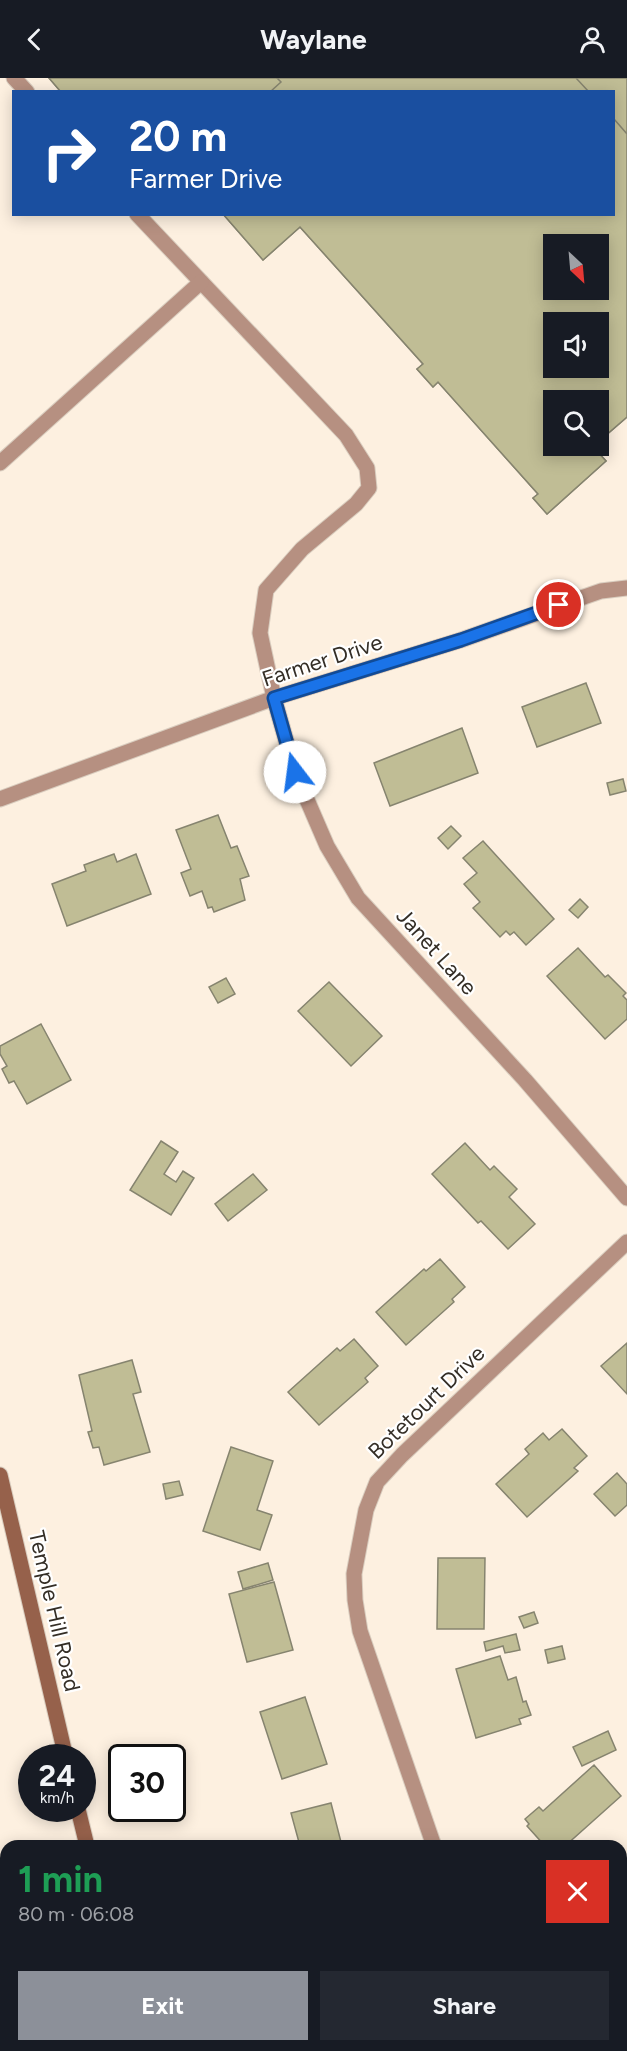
<!DOCTYPE html>
<html lang="en">
<head>
<meta charset="utf-8">
<style>
	:root { --surface:#171b24; --page:#242831; --text:#f1f3f6; --muted:#9ea1a6; --accent:#8c9099 }
	body { margin:0; font-family:Figtree,sans-serif; background:var(--page); color:var(--text); height:100vh; display:flex; flex-direction:column; font-size:22px; white-space:nowrap }
	* { box-sizing:border-box; margin:0 }
	p { font-size:20px; color:var(--muted) }
	.icon { flex:none; width:33px; height:33px; fill:none; stroke:currentColor; stroke-width:2; stroke-linecap:round; stroke-linejoin:round }
	.map { position:relative; flex:1; overflow:hidden }
	.panel { position:absolute; left:0px; top:1762px; width:627px; height:212px; display:flex; flex-direction:column; background:var(--surface); border-radius:18px 18px 0 0; box-shadow:0 3px 15px #0003 }
	.panel>* { flex:none }
	.hud { position:absolute; left:12px; top:12px; width:603px; height:126px; border-radius:0px; box-shadow:0 3px 15px #0003; background:#1a4fa0; color:#fff; overflow:hidden }
	.needle { width:39px; rotate:154deg }
	.controls { position:absolute; left:543px; top:156px; display:grid; gap:12px }
	.controls a { display:grid; place-items:center; width:66px; height:66px; border-radius:0px; background:var(--surface); box-shadow:0 3px 15px #0003; font-size:30px }
	.speed { position:absolute; left:18px; top:1666px; display:flex; gap:12px; font-size:30px; font-weight:700; text-align:center }
	.speed>* { display:grid; place-content:center; width:78px; height:78px; border-radius:50%; background:var(--surface); box-shadow:0 3px 15px #0003; line-height:1 }
	.speed small { font-size:15px; font-weight:400 }
	.speed .limit { border:3px solid #111; border-radius:9px; background:#fff; color:#111 }
	.pin { position:absolute; display:grid; place-items:center; width:51px; height:51px; color:#fff; margin:-26px; border:3px solid #fff; border-radius:50%; box-shadow:0 2px 6px #0007 }
	.me { position:absolute; width:66px; margin:-33px; rotate:345deg; stroke-linejoin:round; filter:drop-shadow(0 0 4px #0008) }
	.turn { display:flex; align-items:center; gap:21px; height:126px; padding:0 18px; font-size:27px }
	.turn .icon { width:78px; height:78px; stroke-width:2.5 }
	.turn b { display:block; font-size:42px; line-height:51px }
	.round { display:grid; place-items:center; flex:none; width:63px; height:63px; border-radius:0px; background:var(--page) }
	.overview { display:flex; align-items:center; justify-content:space-between; height:102px; padding:0 18px }
	h1 { font-size:36px; font-weight:700; line-height:45px; color:#1e9e55 }
	.action { display:flex; gap:12px; margin-top:auto; padding:12px 18px }
	.action a { flex:1; height:69px; border-radius:0px; background:var(--accent); color:#fff; font-size:24px; font-weight:700; line-height:69px; text-align:center }
	.action a+a { background:var(--page); color:var(--text) }
	header { display:flex; justify-content:space-between; align-items:center; height:78px; padding:0 18px; background:var(--surface); font-size:27px; font-weight:700 }
	.map>svg:first-child { display:block }
	.building { fill:#c0bd95; stroke:#86846f; stroke-width:1.5; fill-rule:evenodd }
	.lines { fill:none; stroke-linecap:round; stroke-linejoin:round }
	.lane-casing { stroke:#d9cdbf; stroke-width:17 }
	.street-casing { stroke:#d9cdbf; stroke-width:17 }
	.secondary-casing { stroke:#d9cdbf; stroke-width:17 }
	.lane { stroke:#b69081; stroke-width:15 }
	.street { stroke:#b69081; stroke-width:15 }
	.secondary { stroke:#96614b; stroke-width:15 }
	.route-casing { stroke:#114b97; stroke-width:15 }
	.route { stroke:#1a73e8; stroke-width:10 }
	.labels { text-anchor:middle; stroke-width:4.5; stroke-linejoin:round; paint-order:stroke }
	.street-label { font-size:22px; fill:#342e26; stroke:#fff }
</style>
</head>
<body>
<header><svg class="icon" aria-label="back" viewBox="0 0 24 24"><path d="M15 5l-7 7 7 7"/></svg>Waylane<svg class="icon" aria-label="person" viewBox="0 0 24 24"><circle cx="12" cy="8" r="4"/><path d="M4 21q1-7 8-7t8 7"/></svg></header>
<div class="map">
<svg width="627" height="1973" viewBox="0 0 627 1973">
	<rect width="100%" height="100%" fill="#fdf0e0"/>
	<g class="building">
		<path d="M49,0H235L234,2L244,14H61Z"/>
		<path d="M49,0H627V339L598,364V322H554V368H595L593,369L606,383L547,436L533,420L538,416L438,304L433,309L417,291L423,286L300,149L263,182L223,136H614V14H61ZM554,166H598V212H554ZM554,244H598V290H554Z"/>
		<path d="M277,0H576L589,14H270L281,4Z"/>
		<path d="M614,41L627,56V339L598,364V322H554V368H595L593,369L606,383L547,436L533,420L538,416L438,304L433,309L417,291L423,286L300,149L263,182L223,136H614ZM554,166H598V212H554ZM554,244H598V290H554Z"/>
		<path d="M586,605L601,645L537,669L522,629Z"/>
		<path d="M462,650L478,695L390,728L374,685Z"/>
		<path d="M623,701L626,713L610,717L607,705Z"/>
		<path d="M218,737L231,770L237,768L249,798L240,801L245,822L214,834L212,829L208,830L202,813L190,818L181,795L191,791L176,752Z"/>
		<path d="M451,748L461,758L448,771L438,760Z"/>
		<path d="M483,763L554,841L526,867L514,854L510,857L506,853L500,859L473,830L480,824L464,806L477,795L463,780Z"/>
		<path d="M114,776L117,784L136,776L151,816L67,848L52,806L86,793L84,787Z"/>
		<path d="M580,821L588,829L578,840L569,832Z"/>
		<path d="M578,870L605,899L608,897L626,915L623,918L627,922V941L605,961L547,898Z"/>
		<path d="M226,900L235,916L218,925L209,909Z"/>
		<path d="M329,904L382,958L351,988L298,933Z"/>
		<path d="M41,946L71,1002L27,1026L14,1003L9,1005L2,991L7,988L0,976V968Z"/>
		<path d="M161,1063L178,1074L164,1096L176,1104L183,1093L194,1100L171,1137L130,1112Z"/>
		<path d="M465,1065L490,1092L494,1088L517,1111L509,1119L535,1146L508,1171L481,1143L478,1145L432,1096Z"/>
		<path d="M253,1096L267,1112L228,1143L215,1126Z"/>
		<path d="M440,1181L465,1209L452,1221L454,1224L406,1267L376,1234L424,1191L426,1193Z"/>
		<path d="M354,1261L378,1288L365,1300L368,1304L319,1347L288,1314L337,1270L340,1273Z"/>
		<path d="M627,1265V1316L601,1288Z"/>
		<path d="M132,1282L141,1314L133,1316L150,1374L104,1387L99,1369L93,1370L88,1354L92,1353L79,1297Z"/>
		<path d="M562,1351L587,1378L574,1390L578,1393L527,1439L496,1406L529,1376L525,1371L543,1355L549,1362Z"/>
		<path d="M231,1369L273,1383L257,1432L272,1437L260,1472L203,1453Z"/>
		<path d="M617,1395L627,1406V1427L615,1438L594,1416Z"/>
		<path d="M179,1403L183,1417L166,1421L163,1406Z"/>
		<path d="M438,1480H485L484,1551H437Z"/>
		<path d="M268,1485L273,1502L243,1511L238,1494Z"/>
		<path d="M274,1504L293,1572L247,1584L229,1516Z"/>
		<path d="M534,1534L538,1545L524,1550L519,1539Z"/>
		<path d="M516,1556L520,1572L505,1575L503,1568L486,1573L484,1564Z"/>
		<path d="M562,1568L565,1581L548,1585L545,1572Z"/>
		<path d="M500,1578L508,1602L516,1599L523,1624L526,1623L531,1637L519,1641L521,1646L476,1660L456,1591Z"/>
		<path d="M305,1619L327,1686L282,1701L260,1634Z"/>
		<path d="M608,1653L616,1672L582,1688L573,1669Z"/>
		<path d="M594,1687L621,1718L565,1768H545L527,1748L529,1746L525,1741L539,1729L543,1733Z"/>
		<path d="M331,1725L342,1768H300L291,1735Z"/>
		<path d="M627,1950V1973H614L617,1968H621V1961Z"/>
		<path d="M6,1966L19,1968L20,1973H0V1967Z"/>
	</g>
	<g class="lines">
		<g class="lane-casing">
			<g id="lane">
				<path d="M14,0L27,14"/>
				<path d="M137,136L346,357L367,390L369,410L356,426L302,471L266,512L260,555L274,620"/>
				<path d="M0,385L201,204"/>
			</g>
		</g>
		<g class="street-casing">
			<g id="street">
				<path d="M274,620L295,694L327,768L358,820L525,1002L627,1120"/>
				<path d="M0,721L274,620L461,562L601,513L627,510"/>
				<path d="M434,1768L360,1553L355,1522L354,1496L366,1432L377,1404L402,1377L627,1164"/>
				<path d="M621,1825L627,1819"/>
				<path d="M0,1885L6,1884"/>
			</g>
		</g>
		<g class="secondary-casing">
			<g id="secondary">
				<path d="M0,1397L66,1680"/>
				<path d="M78,1731L87,1768"/>
				<path d="M134,1968L135,1973"/>
			</g>
		</g>
		<use href="#lane" class="lane"/>
		<use href="#street" class="street"/>
		<use href="#secondary" class="secondary"/>
	</g>
	<g class="lines">
		<g class="route-casing">
			<path id="route" d="M295,694L274,620L461,562L559,527"/>
		</g>
		<use href="#route" class="route"/>
	</g>
	<g class="labels">
		<g class="street-label">
			<text transform="translate(322 582) rotate(-18)" y="8">Farmer Drive</text>
			<text transform="translate(437 873) rotate(48)" y="8">Janet Lane</text>
			<text transform="translate(426 1324) rotate(-44)" y="8">Botetourt Drive</text>
			<text transform="translate(55 1533) rotate(77)" y="8">Temple Hill Road</text>
		</g>
	</g>
</svg>
<div class="controls">
<a><svg class="needle" viewBox="-14 -14 28 28"><path d="M0-13l5 13h-10z" fill="#e53935"/><path d="M0 13l5-13h-10z" fill="#9ea1a6"/></svg></a>
<a><svg class="icon" aria-label="sound" viewBox="0 0 24 24"><path d="M4 9h4l5-4v14l-5-4H4zM17 9q2 3 0 6"/></svg></a>
<a><svg class="icon" aria-label="search" viewBox="0 0 24 24"><circle cx="10" cy="10" r="6"/><path d="M15 15l6 6"/></svg></a>
</div>
<div class="speed"><div>24<small>km/h</small></div><div class="limit">30</div></div>
<div class="pin" style="left:559px;top:527px;background:#d93025"><svg class="icon" aria-label="arrive" viewBox="0 0 24 24"><path d="M6 21V4h12l-3 4 3 4H6"/></svg></div>
<svg class="me" style="left:295px;top:694px" viewBox="-20 -20 40 40"><circle r="19" fill="#fff"/><path d="M0-13L10 11 0 6-10 11z" fill="#1a73e8"/></svg>
<div class="hud">
<div class="turn"><svg class="icon" aria-label="right" viewBox="0 0 24 24"><path d="M7 20v-9h11M14 6l5 5-5 5"/></svg><div><b>20 m</b>Farmer Drive</div></div>
</div>
<section class="panel">
<div class="overview"><div><h1>1 min</h1><p>80 m · 06:08</p></div><a class="round" style="background:#d93025;color:#fff"><svg class="icon" aria-label="close" viewBox="0 0 24 24"><path d="M6 6l12 12M18 6L6 18"/></svg></a></div>
<div class="action"><a>Exit</a><a>Share</a></div>
</section>
</div>
</body>
</html>
